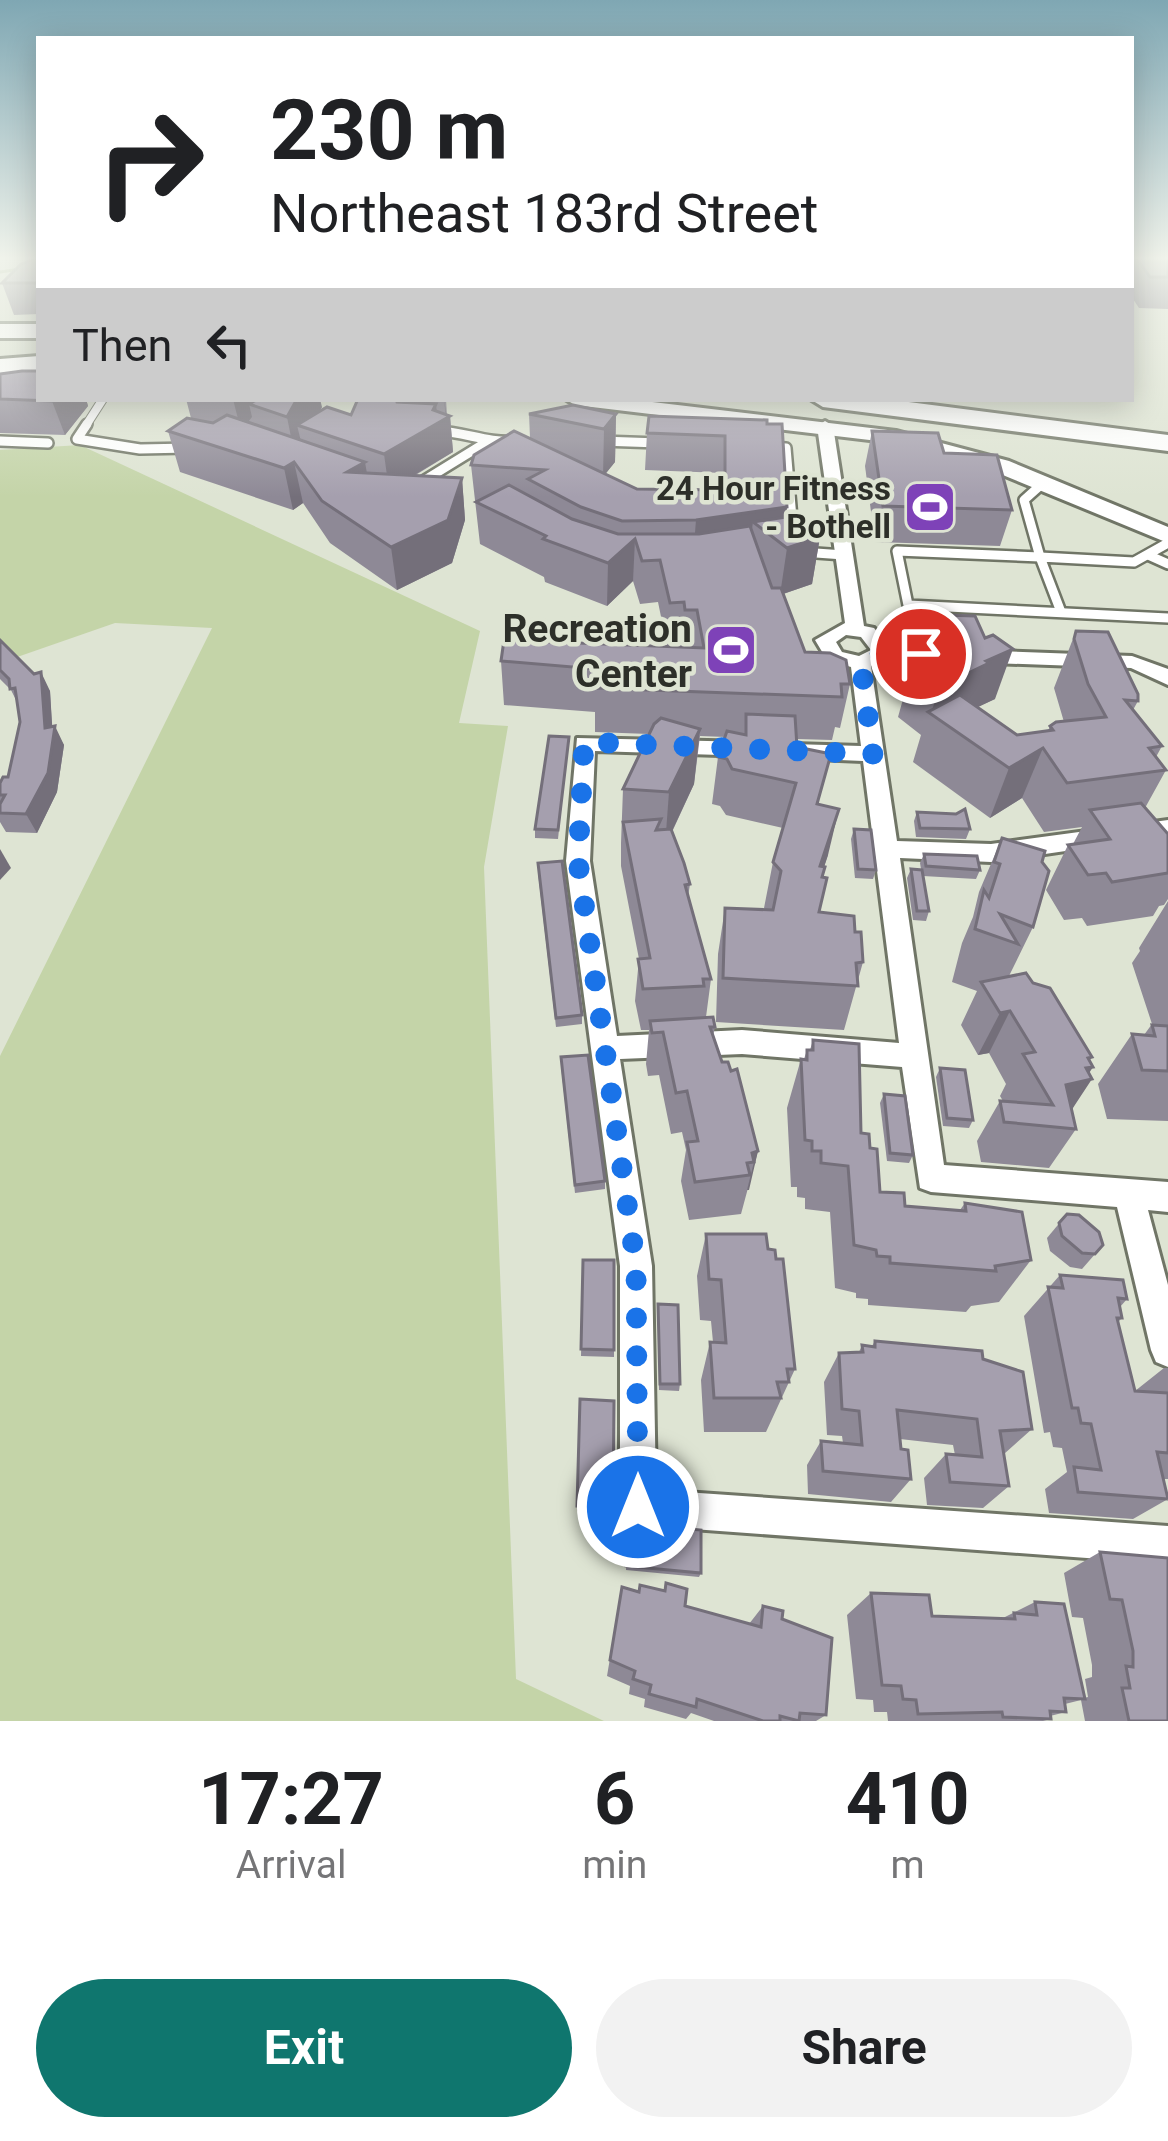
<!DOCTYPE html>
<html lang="en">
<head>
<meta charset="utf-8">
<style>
	:root { --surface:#fff; --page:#f2f2f2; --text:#202124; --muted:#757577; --accent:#0f766e }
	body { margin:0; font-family:Roboto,sans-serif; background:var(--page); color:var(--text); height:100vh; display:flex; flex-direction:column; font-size:45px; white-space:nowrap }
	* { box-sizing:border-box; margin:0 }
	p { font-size:39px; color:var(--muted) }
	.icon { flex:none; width:66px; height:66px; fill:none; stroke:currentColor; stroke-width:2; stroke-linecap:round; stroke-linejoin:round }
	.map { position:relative; height:1721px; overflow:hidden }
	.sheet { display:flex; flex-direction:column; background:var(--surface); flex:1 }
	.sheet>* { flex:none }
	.guide { position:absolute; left:36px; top:36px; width:1098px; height:366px; border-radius:0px; box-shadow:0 6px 30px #0003; background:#fff; color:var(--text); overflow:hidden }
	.pin { position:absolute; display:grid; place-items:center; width:102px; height:102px; color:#fff; margin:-51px; border:6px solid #fff; border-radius:50%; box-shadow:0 3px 12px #0007 }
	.me { position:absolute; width:132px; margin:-66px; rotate:0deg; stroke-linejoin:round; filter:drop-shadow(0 0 9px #0008) }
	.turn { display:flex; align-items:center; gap:42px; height:252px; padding:0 36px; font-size:54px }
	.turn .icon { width:156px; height:156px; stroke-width:2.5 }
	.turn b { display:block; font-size:84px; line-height:102px }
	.then { display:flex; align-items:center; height:114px; padding:0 36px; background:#0003; gap:24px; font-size:45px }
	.eta { display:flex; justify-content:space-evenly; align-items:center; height:204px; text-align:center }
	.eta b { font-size:72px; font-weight:700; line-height:84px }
	.cta { display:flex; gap:24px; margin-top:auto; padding:24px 36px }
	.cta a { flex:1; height:138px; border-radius:72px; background:var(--accent); color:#fff; font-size:48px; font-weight:700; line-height:138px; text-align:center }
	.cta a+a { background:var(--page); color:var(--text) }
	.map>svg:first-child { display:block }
	.green { fill:#c4d4a8 }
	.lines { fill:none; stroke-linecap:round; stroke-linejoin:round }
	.stream { stroke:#839463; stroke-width:3 }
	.service-far1-casing { stroke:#707566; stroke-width:10 }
	.service-casing { stroke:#707566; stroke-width:14 }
	.minor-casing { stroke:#707566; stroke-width:6 }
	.secondary-casing { stroke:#707566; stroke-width:6 }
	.motorway-casing { stroke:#707566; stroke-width:6 }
	.service-far1 { stroke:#fff; stroke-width:8 }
	.service { stroke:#fff; stroke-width:9 }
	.minor { fill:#fff; fill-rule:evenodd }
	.secondary { fill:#fff; fill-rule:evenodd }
	.motorway { fill:#fff; fill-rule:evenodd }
	.wall { fill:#8e8996 }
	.shaded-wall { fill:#746f7a }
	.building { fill:#a59fae; stroke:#746f7a; stroke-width:3 }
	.route { stroke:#1a73e8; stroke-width:21; stroke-dasharray:0 37.8 }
	.labels { text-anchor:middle; stroke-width:9; stroke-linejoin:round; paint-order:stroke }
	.far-poi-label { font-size:33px; font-weight:bold; fill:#2d2f29; stroke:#dee4d3; text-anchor:end }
	.poi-label { font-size:39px; font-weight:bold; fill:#2d2f29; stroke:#dee4d3; text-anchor:end }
</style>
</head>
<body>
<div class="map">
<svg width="1168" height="1721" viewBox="0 0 1168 1721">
	<rect width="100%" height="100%" fill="#dee4d3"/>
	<path class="green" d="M80,445L480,631L459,723L508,726L484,867L516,1679L604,1721H0V1056L212,628L115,623L0,663V450Z"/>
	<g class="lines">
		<path class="stream" d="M0,272L20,269"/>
		<g class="service-far1-casing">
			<path id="service-far1" d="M85,427L103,399"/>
		</g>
		<g class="service-casing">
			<g id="service">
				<path d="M87,424L77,439L140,449L189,448"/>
				<path d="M437,431C466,432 486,443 515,441"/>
				<path d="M0,441L48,443"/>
				<path d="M601,441L659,443"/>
				<path d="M769,447L786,448L793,530"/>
				<path d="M420,483L485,443"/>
				<path d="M1043,483L1024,500L1040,557L897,551L908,605L1168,618"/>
				<path d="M802,552L844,555"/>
				<path d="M1148,555L1168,564"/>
				<path d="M1061,612L1040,557L1134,562L1168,543"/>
			</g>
		</g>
		<g class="minor-casing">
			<path id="minor" d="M825,421L833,426L864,626L874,628L890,647L1132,656L1168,669V685L1131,668L884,659L871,666L897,841L991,844L1168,820V836L991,862L900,858L944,1165L1168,1182V1212L1148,1210L1168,1285V1367L1156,1362L1151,1350L1117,1207L931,1192L920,1188L902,1067L742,1054L620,1059L652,1266L656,1490L1168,1526V1564L638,1525L625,1520L620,1507V1266L566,861L577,738L751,742L762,749L751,756L595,751L590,861L617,1036L742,1030L899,1043L863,761L792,758L781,751L792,744L861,746L851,667L827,660L815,640L845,623L817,426ZM846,635L861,637L871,650L859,656L842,652L836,642Z"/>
		</g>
		<g class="secondary-casing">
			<path id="secondary" d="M565,399H627L896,431L1009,461L1168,527V543L993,471L895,443L575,405Z"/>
		</g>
		<g class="motorway-casing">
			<g id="motorway">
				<rect x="0" y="324" width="39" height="14"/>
				<path d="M39,356V370L0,373V359Z"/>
				<path d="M810,399H885L1168,435V451L823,407Z"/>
			</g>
		</g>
		<use href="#service-far1" class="service-far1"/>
		<use href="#service" class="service"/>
		<use href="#minor" class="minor"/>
		<use href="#secondary" class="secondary"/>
		<use href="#motorway" class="motorway"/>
	</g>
	<g class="wall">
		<path d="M1131,256H1168V309L1139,308L1131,296Z"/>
		<path d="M39,258V314L14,315L2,283Z"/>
		<path d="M0,374L39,399H86L88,406L65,435L0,433Z"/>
		<path d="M186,399H250L251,403L322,407L319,412L351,415L358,399H446L447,415L450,416L453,452L414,476L462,478L465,520L452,563L397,590L330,543L303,503L293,510L180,472L168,431L191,418Z"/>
		<path d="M529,414H616L615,462L605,474L637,489L722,490V473L645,470L647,433L767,420L786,517L820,537L812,584L783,594L805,652L850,684L840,728L835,727L832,740L797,739V747L819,804L828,855L824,867L819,912L855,932L863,962L844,1030L716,1022L718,954L725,908L766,910L764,908L773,862L783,828L726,815L720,806L712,804L718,757L726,737L700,736L694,784L672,832L690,884L688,897L711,979L706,1017L715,1027L713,1036L722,1062L758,1151L741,1214L689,1220L681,1181L686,1150L682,1132L671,1134L659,1075L648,1076L646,1064L649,1030H641L635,1001L639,959L621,866V843L623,789L649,734L595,732V712L504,705L501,661L680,647L667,646L658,602L640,604L633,581L607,606L545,582L544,577L480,544L471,465L530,438Z"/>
		<path d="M872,431L944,453L1012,510L1000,546L875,542L865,466Z"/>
		<path d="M943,615L995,699L977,707L1017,735L1048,731L1050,726L1064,722L1054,688L1076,631L1138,701L1133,710L1162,746L1156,757L1166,770L1145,808L1168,834V899L1164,905L1159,906L1153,916L1087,926L1082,918L1064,920L1046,890L1068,845L1073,844L1082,827L1044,832L1022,798L990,818L913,762L921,735L898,717L912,667L916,658L925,654L926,648L935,642Z"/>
		<path d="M0,640L50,691L52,727L64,745L57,792L37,833L6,832L0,822V783L8,777L20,722L18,704L11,690L0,679Z"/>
		<path d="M569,737L558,839L535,838V829Z"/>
		<path d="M917,812L956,814L970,829L966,839L916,837L914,821Z"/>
		<path d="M854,829L876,870L873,879L855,878L851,839Z"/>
		<path d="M1002,838L1042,862L1033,927L1009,976L1033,983L1092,1057L1089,1061V1073L1072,1110L1076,1129L1049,1168L981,1162L977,1141L1000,1101H1003L1000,1096L1006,1084L989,1053L978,1055L961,1025L977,991L952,982L962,943L973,917L979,892Z"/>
		<path d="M924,854L980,870L976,879L923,876L929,911L926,921L913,920L907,878L911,869H921L920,863Z"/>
		<path d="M538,873L582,1015V1024L556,1027Z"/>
		<path d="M1168,901V1121L1107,1119L1098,1084L1132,1034L1144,1035L1152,1024L1132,963L1140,951L1139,948Z"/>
		<path d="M813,1040L861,1133L870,1148L880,1192L905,1206L960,1210L965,1203L1031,1260L999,1302L971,1306L966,1312L868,1305V1299L856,1298V1293L835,1288L830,1212L805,1209V1198L797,1197V1187H791L787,1108L801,1059H804L807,1050H810Z"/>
		<path d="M561,1066L605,1181V1189L575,1193Z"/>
		<path d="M940,1068L973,1120L969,1128L943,1126L936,1077Z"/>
		<path d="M884,1094L913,1155L909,1163L887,1161L880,1103Z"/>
		<path d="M1067,1214L1103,1245L1082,1269L1070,1267L1050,1251L1047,1238Z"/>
		<path d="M706,1234L768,1249L795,1369L766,1432H704L701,1380L710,1342H713L711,1321L700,1320L697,1276Z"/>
		<path d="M583,1260H614V1357L581,1356Z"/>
		<path d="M1060,1275L1127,1299L1120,1307L1122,1318L1118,1322L1135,1391L1164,1368H1168V1479H1163L1168,1499L1133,1519L1049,1513L1045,1489L1067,1472L1062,1448L1053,1447L1050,1432L1044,1433L1024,1316Z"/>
		<path d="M658,1304L680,1384L679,1391L659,1390Z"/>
		<path d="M875,1341L983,1359L1032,1429L1004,1454L1009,1486L983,1508L927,1505L924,1478L946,1454L955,1455L953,1445L900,1439L901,1449L911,1479L891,1502L808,1494L807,1465L821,1441L843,1443L842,1436L827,1435L824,1382L839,1353L859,1352L862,1345L872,1346Z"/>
		<path d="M580,1399L613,1507V1512L577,1511Z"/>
		<path d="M628,1523L701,1573L699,1577L626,1570Z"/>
		<path d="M1100,1552L1168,1558V1721H1085L1081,1700L1065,1704L1066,1712L1050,1716L1051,1719L1043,1721H888L887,1712H874L873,1700L856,1699L847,1615L871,1593L932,1616L1003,1618L1035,1602L1084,1698L1088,1697L1085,1679L1092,1677V1665L1083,1618L1072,1617L1064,1573Z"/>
		<path d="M666,1583L685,1606L749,1624L763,1606L782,1619L826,1715L816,1721H714L691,1713L686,1719L644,1707L645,1699L629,1694L630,1686L607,1676L622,1587L639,1592L664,1591Z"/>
	</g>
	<g class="shaded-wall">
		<path d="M54,399H86L88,406L65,435L52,401Z"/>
		<path d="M233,399H250L251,405L249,404L252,417L241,431Z"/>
		<path d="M297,399H320L322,407L310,429L297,425L302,446L295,457L287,417Z"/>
		<path d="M444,399L447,418L450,416L453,452L389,490L384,454L433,410L436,404L438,423L446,418Z"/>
		<path d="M616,414L615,462L603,477L604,429Z"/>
		<path d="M294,462L303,503L293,510L284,468Z"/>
		<path d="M365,462L372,503L347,472Z"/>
		<path d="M462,478L465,520L452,563L397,590L391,547Z"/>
		<path d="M787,507L782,544L753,522L749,549L693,558L696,520Z"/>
		<path d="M820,537L812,584L780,595L787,548Z"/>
		<path d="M635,539L633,581L607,606L608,563Z"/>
		<path d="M1013,649L995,699L974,709L931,714L939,687L986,661Z"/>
		<path d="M41,672L50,691L53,739L55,726L64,745L57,792L37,833L26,814L45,728Z"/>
		<path d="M700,729L694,784L665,846L669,792Z"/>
		<path d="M1043,748L1022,798L990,818L1009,768Z"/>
		<path d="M839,809L828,855L809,912L820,866Z"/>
		<path d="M0,849L11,868L0,880Z"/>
		<path d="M1010,1011L989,1053L978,1055L1000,1013Z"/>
		<path d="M1092,1057L1075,1082L1086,1068L1093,1067L1084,1081L1092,1079L1065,1120L1066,1085L1088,1058Z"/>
		<path d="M758,1151L749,1190H747L754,1162L752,1153Z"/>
	</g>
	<g class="building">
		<path d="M1135,256H1168V277H1150Z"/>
		<path d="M36,258H39V283H2L21,264Z"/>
		<path d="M22,371H39V399H54L52,401L0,399V374Z"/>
		<path d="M258,399H297L287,417L249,404Z"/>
		<path d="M358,399H396L397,402L436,404L433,410L450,416L384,454L297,425L327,407L351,415Z"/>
		<path d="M573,405L616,414L604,429L529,414Z"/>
		<path d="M227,415L365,462L347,472L462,478L448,520L391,547L322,501L294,462L284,468L168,431L187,418L213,423Z"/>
		<path d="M649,416L767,420V424H782L787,507L696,520L622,521L581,507L528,479L545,470L471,465L474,455L514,431L637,489L725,490V436L647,433Z"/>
		<path d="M872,431L938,433L944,453L997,455L1012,510L883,506Z"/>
		<path d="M509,485L572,519L618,534H699L750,526L772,588H781L805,652L830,653L846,660L850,684H841L842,697L595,688L597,669L501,661L504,640L704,648L697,610H685L684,602L670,603L660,560L642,561L635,539L608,563L543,539L546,536L476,502Z"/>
		<path d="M799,515L820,537L787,548L753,522Z"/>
		<path d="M943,615L975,616L985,638L993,635L1013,649L986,661L989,663L939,687L912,667L918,664L916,658L931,652L926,648L930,644L951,635Z"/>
		<path d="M1076,631L1108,632L1138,694V701L1125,700L1162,746L1149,748L1166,770L1067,783L1043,748L1009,768L928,712L960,695L1017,735L1053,730L1050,726L1056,722L1106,717L1088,684L1074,639Z"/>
		<path d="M0,640L34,674L41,672L45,728L55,726L48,773L26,814L0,813V804L5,795H0V783L3,777H8L20,722L15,688L10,689L9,679L0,670Z"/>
		<path d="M746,714L795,716L797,747L831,754L817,804L839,809L820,866L825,867L822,877L827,878L819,912L854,916L855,932H861L863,962L856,963L858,986L723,978L725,908L773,910L781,871L773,862L796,783L732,769L727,759L718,757L727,731L746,735Z"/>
		<path d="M661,718L700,729L669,792L623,789L654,724Z"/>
		<path d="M549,736L569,737L558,830L535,829Z"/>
		<path d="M1141,803L1168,834V873L1112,882L1106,873L1088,875L1068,845L1110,839L1090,810Z"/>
		<path d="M965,809L970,829L920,828L917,812L956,814Z"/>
		<path d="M661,819L656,830L671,829L684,863L690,884L685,885L711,979H703L704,986L643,989L638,959L650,958L623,822Z"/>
		<path d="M854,829L871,830L876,870L858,869Z"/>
		<path d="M1002,838L1045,851L1042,862L1049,871L1033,927L1000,914L1018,944L975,929L984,890L989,898L1000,864L994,862Z"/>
		<path d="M924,854L977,856L980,870L926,866Z"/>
		<path d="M562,861L582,1015L556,1018L538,863Z"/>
		<path d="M911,869L922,870L929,911H917Z"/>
		<path d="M1026,973L1033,983L1050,988L1092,1057L1088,1058L1093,1067L1086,1068L1092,1079L1066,1085L1076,1129L1004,1122L1000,1101L1053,1105L1023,1054L1035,1052L1010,1011L1000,1013L981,982Z"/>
		<path d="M713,1017L715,1027H710L722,1062H728L731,1071L737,1069L758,1151L752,1153L754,1162L747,1163L750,1175L695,1182L687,1142L698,1141L687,1091L676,1093L663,1032L652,1033L650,1021Z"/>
		<path d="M1152,1025L1168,1026V1071L1142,1070L1132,1034L1155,1036Z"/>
		<path d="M813,1040L859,1044L861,1133L869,1134L870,1148L877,1149L880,1192L904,1193L905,1206L966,1211L965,1203L1022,1212L1031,1260L995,1266L996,1271L890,1263V1257L877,1256L876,1250L854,1245L848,1166L821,1163V1151H812V1141L805,1140L801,1059L807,1060V1050H813Z"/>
		<path d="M588,1055L605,1181L575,1185L561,1057Z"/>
		<path d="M940,1068L965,1070L973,1120L947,1118Z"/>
		<path d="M884,1094L905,1096L913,1155L890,1153Z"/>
		<path d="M1067,1214L1079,1215L1099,1232L1103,1245L1095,1254L1082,1253L1062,1236L1059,1223Z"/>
		<path d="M706,1234H766L768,1249L775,1250L776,1259H783L795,1369H787L789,1382H777L781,1398H714L710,1342L726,1343L721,1280L709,1279Z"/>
		<path d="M583,1260H614V1350L581,1349Z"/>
		<path d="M1060,1275L1123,1280L1127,1299L1118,1298L1122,1318H1117L1135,1391L1168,1393V1453L1157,1452L1168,1499L1078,1492L1074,1467L1101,1470L1091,1424L1081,1423L1078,1408H1072L1048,1287L1063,1288Z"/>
		<path d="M658,1304L678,1305L680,1384H660Z"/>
		<path d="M875,1341L982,1351L983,1359L1023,1372L1032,1429L1000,1431L1009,1486L950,1482L946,1454L982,1457L977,1419L897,1410L901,1449L908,1450L911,1479L823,1471L821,1441L862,1445L859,1411L842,1409L839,1353L863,1352L862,1345L875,1347Z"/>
		<path d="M580,1399L614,1401L613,1507L577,1506Z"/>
		<path d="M628,1523L701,1530V1573L626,1566Z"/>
		<path d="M1100,1552L1168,1558V1721H1129L1122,1688H1130L1126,1666L1133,1667V1651L1122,1600L1110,1599Z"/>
		<path d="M666,1583L687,1589L685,1606L761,1627L763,1606L783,1611L782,1619L832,1638L826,1715L800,1713L799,1721L780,1716V1721H763L697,1699L696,1707L649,1694L651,1685L633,1679L635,1671L610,1660L622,1587L639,1592L640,1585L665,1591Z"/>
		<path d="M871,1593L929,1595L932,1616L1015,1619L1014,1613L1037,1615L1035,1602L1064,1604L1085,1699L1064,1698L1066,1712L1050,1711L1051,1719L1003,1717L1002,1712L918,1714L916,1700L903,1699L901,1686L882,1685Z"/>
	</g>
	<linearGradient id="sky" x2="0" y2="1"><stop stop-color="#7fa7b3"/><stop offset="0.52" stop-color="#f0f3eb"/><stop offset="1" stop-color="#f0f3eb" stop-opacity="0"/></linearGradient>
	<rect width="1168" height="497" fill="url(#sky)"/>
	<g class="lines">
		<path class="route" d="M638,1507L636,1266L578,861L584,742L873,754L861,663L881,653L921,654"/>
	</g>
	<defs>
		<g id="stadium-square" transform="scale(2.7)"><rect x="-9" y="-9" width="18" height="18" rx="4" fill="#7e42b8" stroke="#dee4d3"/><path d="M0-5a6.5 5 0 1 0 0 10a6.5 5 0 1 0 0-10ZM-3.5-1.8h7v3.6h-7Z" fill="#fff"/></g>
	</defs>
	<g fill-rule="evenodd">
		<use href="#stadium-square" x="930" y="507"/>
		<use href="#stadium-square" x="731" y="650"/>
	</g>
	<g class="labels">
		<g class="far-poi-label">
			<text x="891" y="500">24 Hour Fitness<tspan x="891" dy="38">- Bothell</tspan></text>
		</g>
		<g class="poi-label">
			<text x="692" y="642">Recreation<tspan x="692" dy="45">Center</tspan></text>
		</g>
	</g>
</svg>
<div class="pin" style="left:921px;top:654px;background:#d93025"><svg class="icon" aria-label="arrive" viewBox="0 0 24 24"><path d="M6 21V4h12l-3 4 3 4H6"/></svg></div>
<svg class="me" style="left:638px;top:1507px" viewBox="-20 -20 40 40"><circle r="17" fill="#1a73e8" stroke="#fff" stroke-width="3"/><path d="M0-11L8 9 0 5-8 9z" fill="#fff"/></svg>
<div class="guide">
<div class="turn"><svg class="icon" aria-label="right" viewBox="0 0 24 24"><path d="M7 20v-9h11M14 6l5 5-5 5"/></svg><div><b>230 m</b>Northeast 183rd Street</div></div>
<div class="then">Then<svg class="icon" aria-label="left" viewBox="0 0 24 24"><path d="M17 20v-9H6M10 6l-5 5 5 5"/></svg></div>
</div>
</div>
<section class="sheet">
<div class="eta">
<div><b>17:27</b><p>Arrival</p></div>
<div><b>6</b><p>min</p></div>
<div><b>410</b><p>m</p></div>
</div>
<div class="cta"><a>Exit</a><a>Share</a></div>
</section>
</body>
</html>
